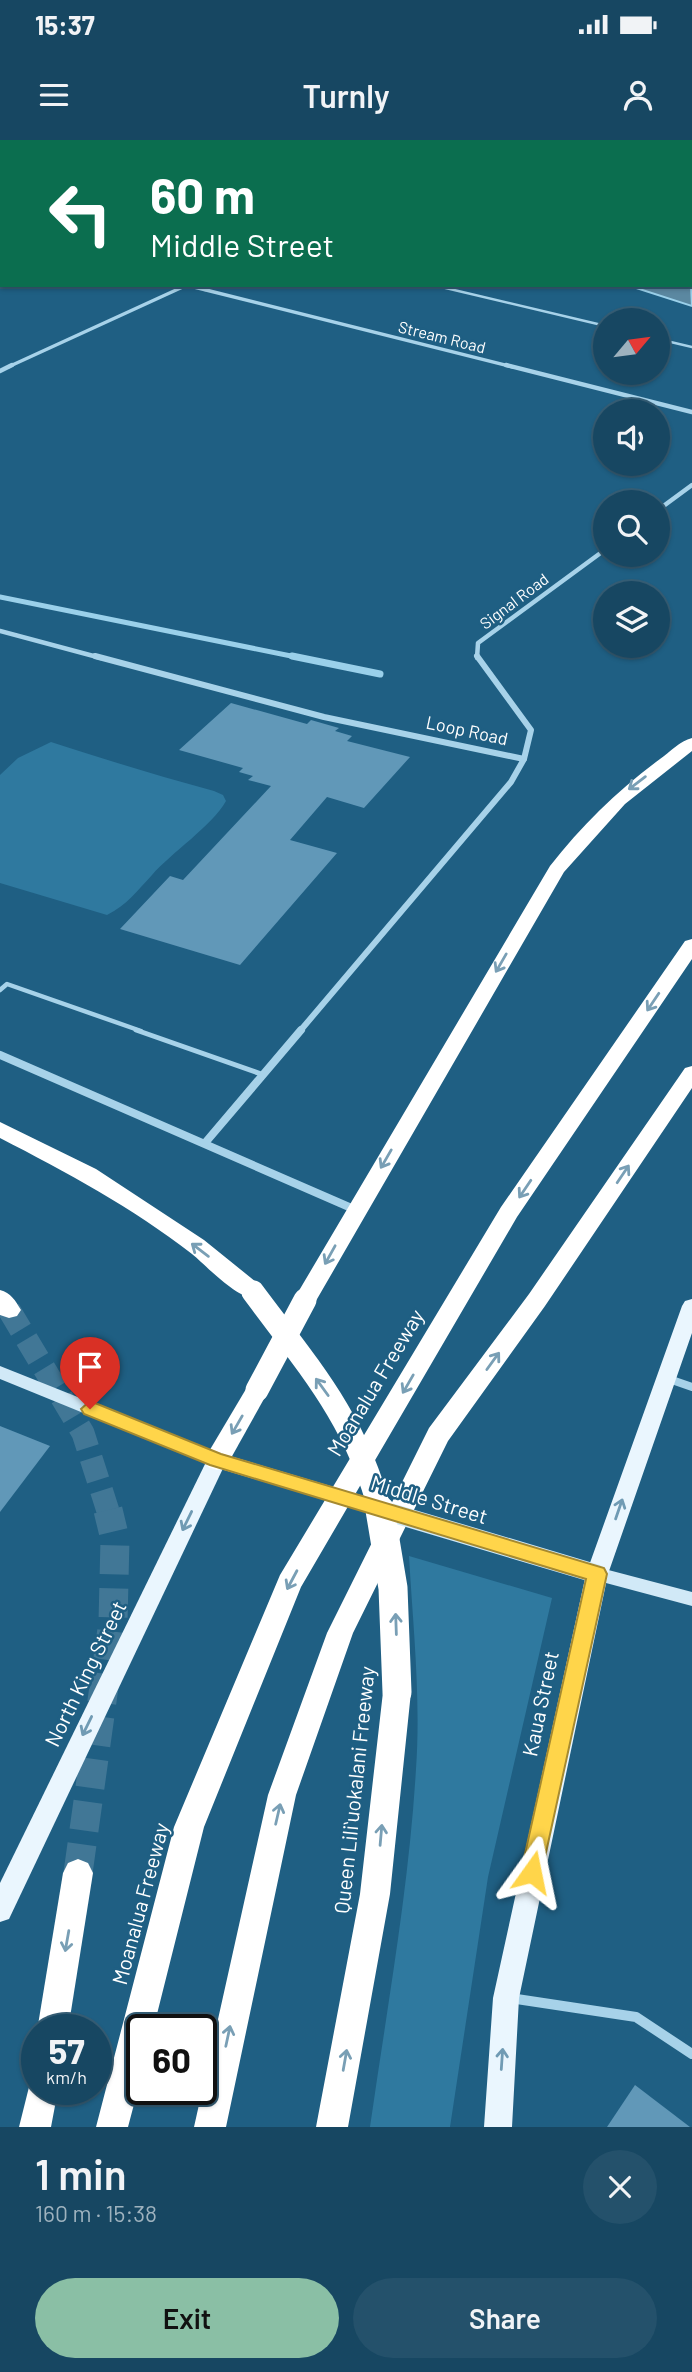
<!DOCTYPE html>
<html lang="en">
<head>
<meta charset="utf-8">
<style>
	:root { --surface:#174762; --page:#24516b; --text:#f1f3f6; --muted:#9eb2be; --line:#365f77; --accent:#8abfa5 }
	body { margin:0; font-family:Barlow,sans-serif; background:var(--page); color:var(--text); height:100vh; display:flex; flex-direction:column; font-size:26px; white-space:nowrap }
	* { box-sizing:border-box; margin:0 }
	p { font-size:23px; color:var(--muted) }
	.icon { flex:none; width:38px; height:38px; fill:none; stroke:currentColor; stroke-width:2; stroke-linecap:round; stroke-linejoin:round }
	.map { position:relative; height:1987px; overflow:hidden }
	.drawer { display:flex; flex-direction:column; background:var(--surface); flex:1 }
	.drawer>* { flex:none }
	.hud { position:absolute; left:0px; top:0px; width:693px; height:147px; box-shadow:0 2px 5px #0004,0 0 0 2px var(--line); background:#0b6e4f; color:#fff; overflow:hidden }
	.needle { width:46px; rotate:61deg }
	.tools { position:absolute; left:593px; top:168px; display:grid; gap:14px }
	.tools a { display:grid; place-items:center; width:77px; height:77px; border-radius:50%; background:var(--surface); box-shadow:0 2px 5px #0004,0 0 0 2px var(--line); font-size:35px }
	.speed { position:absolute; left:21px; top:1874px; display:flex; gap:14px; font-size:35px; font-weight:700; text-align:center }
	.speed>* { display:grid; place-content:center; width:91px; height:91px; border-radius:50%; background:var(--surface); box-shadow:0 2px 5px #0004,0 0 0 2px var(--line); line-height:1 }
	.speed small { font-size:18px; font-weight:400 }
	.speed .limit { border:4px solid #111; border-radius:10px; background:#fff; color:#111 }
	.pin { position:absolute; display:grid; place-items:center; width:60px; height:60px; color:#fff; margin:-72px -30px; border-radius:50% 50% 50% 0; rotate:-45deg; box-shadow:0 0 7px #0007 }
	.pin .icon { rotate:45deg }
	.me { position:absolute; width:77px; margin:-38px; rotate:12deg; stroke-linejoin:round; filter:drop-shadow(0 0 5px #0008) }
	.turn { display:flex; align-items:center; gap:24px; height:147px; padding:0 35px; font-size:32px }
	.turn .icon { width:91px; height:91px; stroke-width:2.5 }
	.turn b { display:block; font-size:49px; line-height:60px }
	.round { display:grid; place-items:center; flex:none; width:74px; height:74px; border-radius:37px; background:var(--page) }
	.overview { display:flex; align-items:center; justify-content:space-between; height:119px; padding:0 35px }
	h1 { font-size:42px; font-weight:600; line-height:52px }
	.cta { display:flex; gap:14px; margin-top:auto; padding:14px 35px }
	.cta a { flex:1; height:80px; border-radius:42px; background:var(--accent); color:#111; font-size:28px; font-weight:600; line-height:80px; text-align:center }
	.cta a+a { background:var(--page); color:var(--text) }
	.status { display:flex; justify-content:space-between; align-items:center; height:49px; padding:0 35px; background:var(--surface); direction:ltr }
	.status svg { height:19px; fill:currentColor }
	header { display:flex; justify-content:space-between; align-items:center; height:91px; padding:0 35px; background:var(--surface); font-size:32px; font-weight:600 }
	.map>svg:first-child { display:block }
	.green { fill:#2f799f }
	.water { fill:#5b88a1; stroke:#9ad0ea; stroke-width:2 }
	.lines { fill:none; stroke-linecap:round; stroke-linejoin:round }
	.stream-far1 { stroke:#9ad0ea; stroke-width:5 }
	.stream { stroke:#9ad0ea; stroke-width:7 }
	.building { fill:#6198b8 }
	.highway-tunnel-far1 { stroke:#417796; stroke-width:23; stroke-dasharray:23 11; stroke-linecap:butt }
	.highway-tunnel { stroke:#417796; stroke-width:29; stroke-dasharray:29 14; stroke-linecap:butt }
	.lane-far2 { stroke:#a7d2e9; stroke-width:2.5 }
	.lane-far1 { stroke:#a7d2e9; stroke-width:4.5 }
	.lane { stroke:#a7d2e9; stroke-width:5 }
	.street-far4 { stroke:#a7d2e9; stroke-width:3.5 }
	.street-far3 { stroke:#a7d2e9; stroke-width:4.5 }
	.street-far2 { stroke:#a7d2e9; stroke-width:6 }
	.street-far1 { stroke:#a7d2e9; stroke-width:8 }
	.street { stroke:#a7d2e9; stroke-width:10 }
	.secondary { fill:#d1e9f7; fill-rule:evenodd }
	.primary { fill:#eaf6fe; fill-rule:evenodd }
	.highway { fill:#fff; fill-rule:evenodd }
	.secondary-bridge-far1 { stroke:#d1e9f7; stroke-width:15 }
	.secondary-bridge { stroke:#d1e9f7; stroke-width:19 }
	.highway-bridge-far1 { stroke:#fff; stroke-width:23 }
	.highway-bridge { stroke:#fff; stroke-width:29 }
	.oneway { stroke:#799fb5 }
	.oneway2 { stroke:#709bb4 }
	.route { fill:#ffd54a; stroke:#a68a30; stroke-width:2 }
	.labels { text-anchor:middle; stroke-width:5; stroke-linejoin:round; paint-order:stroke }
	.far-street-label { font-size:16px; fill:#fff; stroke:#1f5f83 }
	.street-label { font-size:18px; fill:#fff; stroke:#1f5f83 }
	.near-street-label { font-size:21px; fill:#fff; stroke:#1f5f83 }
</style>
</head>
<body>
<div class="status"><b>15:37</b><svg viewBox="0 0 49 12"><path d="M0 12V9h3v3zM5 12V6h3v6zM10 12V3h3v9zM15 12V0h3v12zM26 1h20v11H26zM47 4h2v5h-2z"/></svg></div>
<header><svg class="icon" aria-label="menu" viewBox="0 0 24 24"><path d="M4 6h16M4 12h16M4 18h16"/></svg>Turnly<svg class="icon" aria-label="person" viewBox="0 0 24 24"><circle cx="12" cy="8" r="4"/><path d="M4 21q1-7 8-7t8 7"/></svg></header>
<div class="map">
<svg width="692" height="1987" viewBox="0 0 692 1987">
	<rect width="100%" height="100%" fill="#1f5f83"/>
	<g class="green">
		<path d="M51,602C103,619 159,636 214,651L223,655L226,661C212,686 171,713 152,735C137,751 127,765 107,775L0,743V635L18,618Z"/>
		<path d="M409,1416L552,1458L488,1737L450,1987H370C387,1868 409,1748 416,1629C421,1558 413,1487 409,1416Z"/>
	</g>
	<path class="water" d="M627,145H691L692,166Z"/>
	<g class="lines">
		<path class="stream-far1" d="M0,457L301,518"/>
		<path class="stream" d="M292,516L380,534"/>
	</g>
	<g class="building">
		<path d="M231,563L307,584L311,580L339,588L335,591L352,596L347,601L410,617L364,668L327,657L290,700L337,713L240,825L120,789L170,736L183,740L271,646L248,640L253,636L239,632L243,628L179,610Z"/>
		<path d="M0,1286L50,1306L0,1372Z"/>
		<path d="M635,1945L690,1987H607Z"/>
	</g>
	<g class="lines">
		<path class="highway-tunnel-far1" d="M9,1170L83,1293L108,1371"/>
		<path class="highway-tunnel" d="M78,1733L113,1482L115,1399L108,1370"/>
		<g class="lane-far2">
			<path d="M426,0L428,2"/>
			<path d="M0,1L8,0"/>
			<path d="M433,145L606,186"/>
			<path d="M205,150L216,145"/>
			<path d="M658,199L692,207"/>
		</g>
		<path class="lane-far1" d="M0,850L7,844L141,891"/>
		<path class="lane" d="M136,890L264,935"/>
		<g class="street-far4">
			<path d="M92,2L101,0"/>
			<path d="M186,145L513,227"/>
			<path d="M8,227L187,145"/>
		</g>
		<g class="street-far3">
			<path d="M506,225L692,272"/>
			<path d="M0,231L12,225"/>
			<path d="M658,370L692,345"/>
			<path d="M0,491L101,518"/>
			<path d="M477,518L478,503L606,409"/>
		</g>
		<g class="street-far2">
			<path d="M95,516L324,577L524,619"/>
			<path d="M300,891L511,642L524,619L531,590L477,516"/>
		</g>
		<g class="street-far1">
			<path d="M0,915L356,1070"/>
			<path d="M205,1003L301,890"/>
			<path d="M669,1239L692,1247"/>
		</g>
		<path class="street" d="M510,1858L636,1877L692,1914"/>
		<g class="secondary">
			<rect x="691" y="109" width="1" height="4"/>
			<path d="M0,1226L223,1315L225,1320L223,1325L217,1327L211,1325L0,1239Z"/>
			<path d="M597,1427L692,1452V1466L591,1439L588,1434L591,1429Z"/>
		</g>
		<g class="primary">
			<path d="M692,1159V1193L608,1434L519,1858L512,1987H484L493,1858L586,1434L682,1166L685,1161Z"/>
			<path d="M217,1312L224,1314L227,1320L9,1779L0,1782V1743L207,1320L210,1314Z"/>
		</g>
		<g class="highway">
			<rect x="663" y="0" width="10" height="2"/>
			<rect x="691" y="42" width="1" height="6"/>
			<rect x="691" y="104" width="1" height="6"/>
			<path d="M692,598V611L625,664L564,732L313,1166L305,1168L297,1166L294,1160L297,1154L550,726C582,685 618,650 660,619C670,612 680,601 692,598Z"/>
			<path d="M692,799V819L517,1077L301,1447L204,1687L153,1890H142V1934L128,1987H96L174,1687L280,1435L501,1067L685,801Z"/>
			<path d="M692,926V948L545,1166L448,1301L353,1493L296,1655L226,1987H194L268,1655L327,1493L429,1288L529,1154L685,928Z"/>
			<path d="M0,982L96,1029L204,1100L261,1146L264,1152L261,1158C241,1164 208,1127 192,1114C133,1068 66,1032 0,998Z"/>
			<path d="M0,1150C11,1153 15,1160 21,1170L17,1176L9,1178L0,1175Z"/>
			<path d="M257,1241L265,1244L269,1250L226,1327L217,1330L208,1327L205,1320L208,1313L249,1244Z"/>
			<path d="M397,1540L407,1543L411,1552L390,1754L348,1987H316L360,1754L383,1552L387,1543Z"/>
			<path d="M78,1719L88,1723L93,1733L68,1890L37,1891L63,1733L68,1723Z"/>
			<path d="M37,1936V1950H58L51,1987H19L31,1939Z"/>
		</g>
		<path class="secondary-bridge-far1" d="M217,1320L388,1371"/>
		<path class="secondary-bridge" d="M382,1370L597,1434"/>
		<g class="highway-bridge-far1">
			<path d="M253,1152C308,1226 356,1279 380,1371"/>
			<path d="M257,1250L305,1160"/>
		</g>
		<path class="highway-bridge" d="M380,1370L393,1448L397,1552"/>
	</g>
	<defs><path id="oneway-shaft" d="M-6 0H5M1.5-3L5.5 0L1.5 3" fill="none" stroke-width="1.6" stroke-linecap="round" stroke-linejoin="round" transform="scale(1.75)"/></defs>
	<g class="oneway">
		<use href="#oneway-shaft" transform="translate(637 643) rotate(143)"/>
		<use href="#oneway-shaft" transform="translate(501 823) rotate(120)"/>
		<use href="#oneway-shaft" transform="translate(653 862) rotate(124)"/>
		<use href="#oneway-shaft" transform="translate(386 1019) rotate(120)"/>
		<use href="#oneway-shaft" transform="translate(623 1034) rotate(-56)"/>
		<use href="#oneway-shaft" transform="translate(525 1049) rotate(124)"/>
		<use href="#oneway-shaft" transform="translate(200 1110) rotate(-143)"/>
		<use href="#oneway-shaft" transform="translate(330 1115) rotate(119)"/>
		<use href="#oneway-shaft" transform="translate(493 1221) rotate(-54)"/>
		<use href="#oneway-shaft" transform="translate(408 1244) rotate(120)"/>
		<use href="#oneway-shaft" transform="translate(322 1247) rotate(-126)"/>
		<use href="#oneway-shaft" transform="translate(237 1285) rotate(120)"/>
		<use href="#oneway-shaft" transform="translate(292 1440) rotate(118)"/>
		<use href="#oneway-shaft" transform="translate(396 1484) rotate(-92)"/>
		<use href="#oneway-shaft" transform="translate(278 1674) rotate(-77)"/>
		<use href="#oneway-shaft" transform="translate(381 1695) rotate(-85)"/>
		<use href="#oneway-shaft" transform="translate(67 1801) rotate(100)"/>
		<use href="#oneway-shaft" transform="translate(228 1896) rotate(-78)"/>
		<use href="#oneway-shaft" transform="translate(345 1920) rotate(-80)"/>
	</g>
	<g class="oneway2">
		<use href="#oneway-shaft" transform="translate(619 1369) rotate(-71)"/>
		<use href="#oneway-shaft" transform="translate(187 1381) rotate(116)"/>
		<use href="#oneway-shaft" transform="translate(87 1586) rotate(116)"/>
		<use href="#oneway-shaft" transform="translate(502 1919) rotate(-86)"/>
	</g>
	<path class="route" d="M90,1261L221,1314L604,1428L607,1434L540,1740L532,1743L524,1740L521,1732L586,1439L210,1325L84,1274L81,1269Z"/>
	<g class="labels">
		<g class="far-street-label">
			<text transform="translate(442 197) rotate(14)" y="6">Stream Road</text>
			<text transform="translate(514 461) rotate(-37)" y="6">Signal Road</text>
		</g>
		<g class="street-label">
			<text transform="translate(467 591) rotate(12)" y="6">Loop Road</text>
		</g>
		<g class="near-street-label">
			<text transform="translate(376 1243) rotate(-59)" y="7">Moanalua Freeway</text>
			<text transform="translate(429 1360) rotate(17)" y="7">Middle Street</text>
			<text transform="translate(86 1534) rotate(-64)" y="7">North King Street</text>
			<text transform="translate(541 1564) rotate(-78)" y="7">Kaua Street</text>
			<text transform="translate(355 1650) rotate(-84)" y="7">Queen Liliʻuokalani Freeway</text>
			<text transform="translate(141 1764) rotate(-75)" y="7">Moanalua Freeway</text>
		</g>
	</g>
</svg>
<div class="tools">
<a><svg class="needle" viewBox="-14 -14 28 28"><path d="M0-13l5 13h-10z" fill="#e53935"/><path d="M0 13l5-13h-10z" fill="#9eb2be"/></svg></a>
<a><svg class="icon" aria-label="sound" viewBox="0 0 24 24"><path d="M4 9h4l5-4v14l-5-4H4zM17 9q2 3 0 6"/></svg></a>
<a><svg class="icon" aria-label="search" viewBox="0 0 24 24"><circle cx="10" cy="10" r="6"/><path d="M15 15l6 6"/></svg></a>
<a><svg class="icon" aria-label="layers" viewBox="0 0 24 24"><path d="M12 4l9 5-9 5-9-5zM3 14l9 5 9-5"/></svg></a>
</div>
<div class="speed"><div>57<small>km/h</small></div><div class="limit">60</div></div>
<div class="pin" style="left:90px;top:1269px;background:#d93025"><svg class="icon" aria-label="arrive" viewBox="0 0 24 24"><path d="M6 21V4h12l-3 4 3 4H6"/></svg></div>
<svg class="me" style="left:532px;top:1732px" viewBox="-20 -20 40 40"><path d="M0-17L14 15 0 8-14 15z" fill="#ffd54a" stroke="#fff" stroke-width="4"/></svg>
<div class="hud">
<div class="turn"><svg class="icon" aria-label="left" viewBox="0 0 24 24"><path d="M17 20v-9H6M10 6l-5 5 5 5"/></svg><div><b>60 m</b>Middle Street</div></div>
</div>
</div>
<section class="drawer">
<div class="overview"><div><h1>1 min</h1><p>160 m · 15:38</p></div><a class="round"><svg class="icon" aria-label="close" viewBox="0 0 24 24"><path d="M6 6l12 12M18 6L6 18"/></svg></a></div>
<div class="cta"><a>Exit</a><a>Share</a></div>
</section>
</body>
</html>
